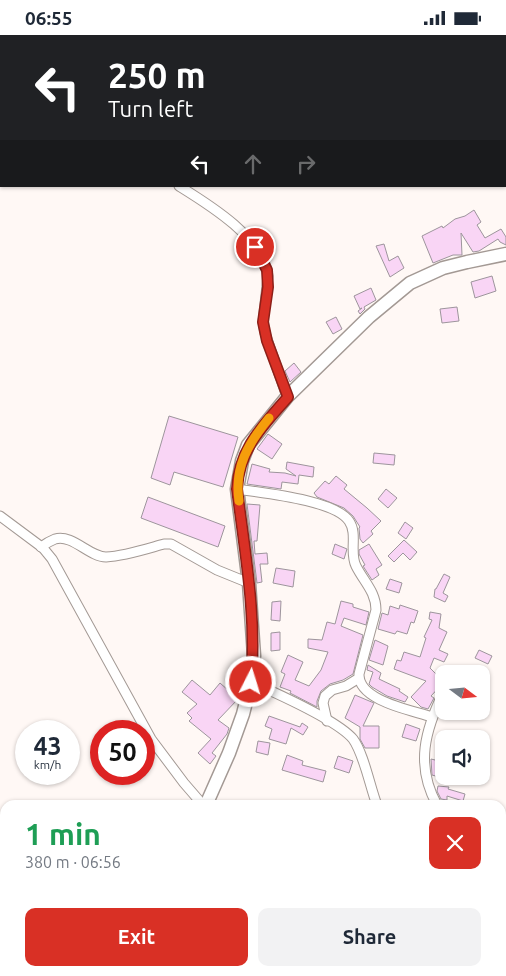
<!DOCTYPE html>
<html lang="en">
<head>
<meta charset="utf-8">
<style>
	:root { --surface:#fff; --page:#f2f2f3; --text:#1f2937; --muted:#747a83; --accent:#d93025 }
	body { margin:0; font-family:Ubuntu,sans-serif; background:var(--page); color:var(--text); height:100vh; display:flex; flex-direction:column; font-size:19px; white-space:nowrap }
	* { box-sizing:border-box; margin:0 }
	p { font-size:16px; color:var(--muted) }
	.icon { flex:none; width:28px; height:28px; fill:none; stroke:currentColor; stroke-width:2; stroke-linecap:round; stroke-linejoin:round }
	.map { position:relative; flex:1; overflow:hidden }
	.details { position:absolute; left:0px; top:765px; width:506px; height:176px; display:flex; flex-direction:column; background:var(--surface); border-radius:15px 15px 0 0; box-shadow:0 1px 4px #0004 }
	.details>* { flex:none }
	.guide { position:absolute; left:0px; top:0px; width:506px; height:152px; box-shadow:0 1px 4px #0004; background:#202124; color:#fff; overflow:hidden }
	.needle { width:32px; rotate:106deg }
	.buttons { position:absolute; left:435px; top:630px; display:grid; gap:10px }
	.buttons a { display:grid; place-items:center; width:55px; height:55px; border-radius:10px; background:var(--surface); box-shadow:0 1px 4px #0004; font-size:25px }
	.speed { position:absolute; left:15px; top:685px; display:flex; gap:10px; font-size:25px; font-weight:700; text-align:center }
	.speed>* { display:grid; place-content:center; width:65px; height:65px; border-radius:50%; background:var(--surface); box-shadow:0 1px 4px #0004; line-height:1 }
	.speed small { font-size:12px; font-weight:400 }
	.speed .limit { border:8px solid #d22; background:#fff; color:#111 }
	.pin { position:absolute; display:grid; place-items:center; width:42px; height:42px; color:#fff; margin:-21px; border:2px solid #fff; border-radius:50%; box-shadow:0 1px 5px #0007 }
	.me { position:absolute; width:55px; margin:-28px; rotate:5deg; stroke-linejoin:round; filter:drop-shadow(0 0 4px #0008) }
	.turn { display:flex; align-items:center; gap:18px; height:105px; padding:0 25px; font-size:22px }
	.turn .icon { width:65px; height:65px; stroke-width:2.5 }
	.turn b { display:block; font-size:35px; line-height:42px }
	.lanes { display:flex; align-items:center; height:48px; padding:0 25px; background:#0003; justify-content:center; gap:25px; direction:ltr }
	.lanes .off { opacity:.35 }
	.round { display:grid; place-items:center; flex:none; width:52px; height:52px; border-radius:10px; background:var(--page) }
	.summary { display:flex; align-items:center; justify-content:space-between; height:85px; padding:0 25px }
	h1 { font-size:30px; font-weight:700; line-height:38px; color:#1e9e55 }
	.action { display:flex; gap:10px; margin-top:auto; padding:10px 25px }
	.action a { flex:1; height:58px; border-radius:10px; background:var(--accent); color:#fff; font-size:20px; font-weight:700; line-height:58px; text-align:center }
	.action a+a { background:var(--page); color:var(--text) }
	.status { display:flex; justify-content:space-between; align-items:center; height:35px; padding:0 25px; background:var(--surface); direction:ltr }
	.status svg { height:14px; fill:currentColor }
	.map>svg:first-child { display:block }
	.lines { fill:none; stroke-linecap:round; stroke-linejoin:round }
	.stream { stroke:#a6c9f8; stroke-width:2.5 }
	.building { fill:#f9d5f5; stroke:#9d959c }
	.street-casing { stroke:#a39994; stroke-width:11 }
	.secondary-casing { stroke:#a39994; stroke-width:15 }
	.street { stroke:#fff; stroke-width:9 }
	.secondary { stroke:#fff; stroke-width:12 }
	.route-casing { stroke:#8d1f18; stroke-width:12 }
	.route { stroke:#d93025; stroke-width:9 }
	.slow { stroke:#f59e0b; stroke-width:9 }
</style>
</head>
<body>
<div class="status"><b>06:55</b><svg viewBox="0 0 49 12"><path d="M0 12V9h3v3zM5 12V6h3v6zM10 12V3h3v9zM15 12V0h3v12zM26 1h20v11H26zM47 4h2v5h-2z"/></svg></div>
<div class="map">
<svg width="506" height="941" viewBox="0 0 506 941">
	<rect width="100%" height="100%" fill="#fff8f5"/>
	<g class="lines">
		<g class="stream">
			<path d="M452,0L453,1"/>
			<path d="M505,44L506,45"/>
		</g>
	</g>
	<g class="building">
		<path d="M474,175L481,187L477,190L485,203L501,194L506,202V210L500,207L498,204L479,216L473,217L461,198L462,220H453L433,228L422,201L442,191L443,193L455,184L465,181Z"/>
		<path d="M384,209L389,226L398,221L404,233L390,242L376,211Z"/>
		<path d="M492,241L496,256L475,263L471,247Z"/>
		<path d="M371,253L376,265L364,272L365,274L360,279L358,276L362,273L360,274L354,261Z"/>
		<path d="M457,272L459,286L442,288L440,274Z"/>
		<path d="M336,282L342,294L333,299L326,287Z"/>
		<path d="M294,328L301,337L290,347L285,336Z"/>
		<path d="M169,381L238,402L223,452L174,437L170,450L151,443Z"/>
		<path d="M268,399L282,409L272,424L257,414Z"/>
		<path d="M374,418L395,420L394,430L373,428Z"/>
		<path d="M287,427L314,432L313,442L299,440L298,449L282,447L281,454L247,449L252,429L270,434L269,437L285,438L296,441L286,434Z"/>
		<path d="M336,441L347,450L344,454L367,473L381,486L371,496L373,499L363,508L360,504L359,493L360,492L353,481L344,473L317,462L314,458L325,446L329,449Z"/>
		<path d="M386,454L397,463L388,473L378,464Z"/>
		<path d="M148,462L225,491L218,512L141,483Z"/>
		<path d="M247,469L260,470L257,506H254L255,519L267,518L268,529H260L262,547L257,548Z"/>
		<path d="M405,487L413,493L406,504L398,498Z"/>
		<path d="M404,505L417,517L410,525L403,518L394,527L388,521Z"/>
		<path d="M335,509L347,514L344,524L332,519Z"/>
		<path d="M369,509L382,530L376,534L379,540L372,545L363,531L365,530L359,519V515Z"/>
		<path d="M276,533L295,536L293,552L273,548Z"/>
		<path d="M444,539L450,542L443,558L448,561L445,567L434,562L435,554H436Z"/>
		<path d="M390,544L402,548L399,558L386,554Z"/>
		<path d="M281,566L280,586L271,585L272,567Z"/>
		<path d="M341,566L353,569V572L369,577L366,590L344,583L341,591L363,600L353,639L343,645L330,649L321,656L317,666V672L290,658L291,656L280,652L285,639L281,637L288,620L303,627L295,645L309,651L321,635L328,617L308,613V604L322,605L327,587L335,589Z"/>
		<path d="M400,570L418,576L414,588L411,587L407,599L397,596L395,599L378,594L382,578L388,580L390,571L399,574Z"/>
		<path d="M430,577L441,579L439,593L447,597L439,615L448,619L444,627L434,623L430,633L444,647L431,661L434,663L428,674L421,672L411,662L426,646L394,634L397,625L401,626L404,617L420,622L426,603L424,602L432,585L429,584Z"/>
		<path d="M280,597V615L271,616V598Z"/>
		<path d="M375,605L388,611L383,630L369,625Z"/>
		<path d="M479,615L492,621L488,629L475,623Z"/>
		<path d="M368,630L381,638L379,644L400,654L399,656L408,662L405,667L387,661L372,652L369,649L373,637L367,635Z"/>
		<path d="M192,645L210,660L220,648L238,664L218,685L229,693L227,699L212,718L216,721L210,729L198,718L211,704L189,686L192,683L187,678L197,669L182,657Z"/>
		<path d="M355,660L374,668L363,691H379V713H365L360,704V692L345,683Z"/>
		<path d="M269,681L300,692L302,688L308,692L303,700L291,693L286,709L269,704L272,694L265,691Z"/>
		<path d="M406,689L420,694L416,706L402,702Z"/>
		<path d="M258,706L270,708L268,720L256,717Z"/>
		<path d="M287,720L303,726L302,730L326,736L323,747L282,735Z"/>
		<path d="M338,721L353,726L349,738L334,733Z"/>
		<path d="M431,724L443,727L439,742L432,740Z"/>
		<path d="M438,751L449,752L448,754L465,759L463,766L447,761V765L441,764L437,756Z"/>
	</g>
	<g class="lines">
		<g class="street-casing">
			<g id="street">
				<path d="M0,128H1"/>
				<path d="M179,151C208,169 264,203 268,241L263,287L265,298L287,362"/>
				<path d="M237,454C263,458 335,465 349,486C358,499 349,517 356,531C364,547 376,557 376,575L359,639C358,666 412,675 432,682"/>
				<path d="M0,481L43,513L52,524L151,704L184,748L203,770"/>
				<path d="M41,512C45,509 50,506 55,504C73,499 89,522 106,522C125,521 146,514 164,509H171L217,535L249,548"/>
				<path d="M251,647C276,658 337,685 353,704C364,719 370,752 377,770"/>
				<path d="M327,686L323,668L325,661L332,655L346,651L359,643"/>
				<path d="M437,770C415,730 425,695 444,656"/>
				<path d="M501,825L506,826"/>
			</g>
		</g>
		<g class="secondary-casing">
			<g id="secondary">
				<path d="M206,770L229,718L243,679L251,647L254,621L249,548L237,454L242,426L248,410L287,362L369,282L410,248L443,233L467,227L506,219"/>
				<path d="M121,941L124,936"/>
			</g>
		</g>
		<use href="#street" class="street"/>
		<use href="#secondary" class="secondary"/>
	</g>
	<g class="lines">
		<g class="route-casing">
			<path id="route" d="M251,647C257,583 245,518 237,454C239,413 263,391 288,362L267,306L263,287L268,252L267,235L255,212"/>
		</g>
		<use href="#route" class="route"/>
		<path class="slow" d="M239,466C234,432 248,409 269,383"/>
	</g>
</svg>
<div class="buttons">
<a><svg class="needle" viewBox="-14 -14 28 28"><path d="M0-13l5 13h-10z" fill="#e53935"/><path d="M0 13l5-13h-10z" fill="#747a83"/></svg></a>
<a><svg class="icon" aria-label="sound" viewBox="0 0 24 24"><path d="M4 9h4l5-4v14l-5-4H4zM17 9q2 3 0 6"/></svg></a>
</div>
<div class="speed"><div>43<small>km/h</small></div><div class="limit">50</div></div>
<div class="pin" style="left:255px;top:212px;background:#d93025"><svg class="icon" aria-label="arrive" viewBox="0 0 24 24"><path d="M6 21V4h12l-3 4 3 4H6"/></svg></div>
<svg class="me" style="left:251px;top:647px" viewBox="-20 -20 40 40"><circle r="17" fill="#d93025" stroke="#fff" stroke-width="3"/><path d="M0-11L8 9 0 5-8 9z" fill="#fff"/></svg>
<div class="guide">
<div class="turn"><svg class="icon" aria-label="left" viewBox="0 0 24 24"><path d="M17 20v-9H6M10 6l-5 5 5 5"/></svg><div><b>250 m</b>Turn left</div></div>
<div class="lanes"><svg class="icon" aria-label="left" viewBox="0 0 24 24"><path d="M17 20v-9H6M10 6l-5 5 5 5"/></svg><svg class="icon off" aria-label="ahead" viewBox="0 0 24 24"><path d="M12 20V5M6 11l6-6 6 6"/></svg><svg class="icon off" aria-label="right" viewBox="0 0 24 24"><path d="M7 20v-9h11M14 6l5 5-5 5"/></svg></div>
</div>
<section class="details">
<div class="summary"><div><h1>1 min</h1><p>380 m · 06:56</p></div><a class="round" style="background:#d93025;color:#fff"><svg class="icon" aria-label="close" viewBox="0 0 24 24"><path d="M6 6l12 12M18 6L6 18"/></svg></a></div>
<div class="action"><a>Exit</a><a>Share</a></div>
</section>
</div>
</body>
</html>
